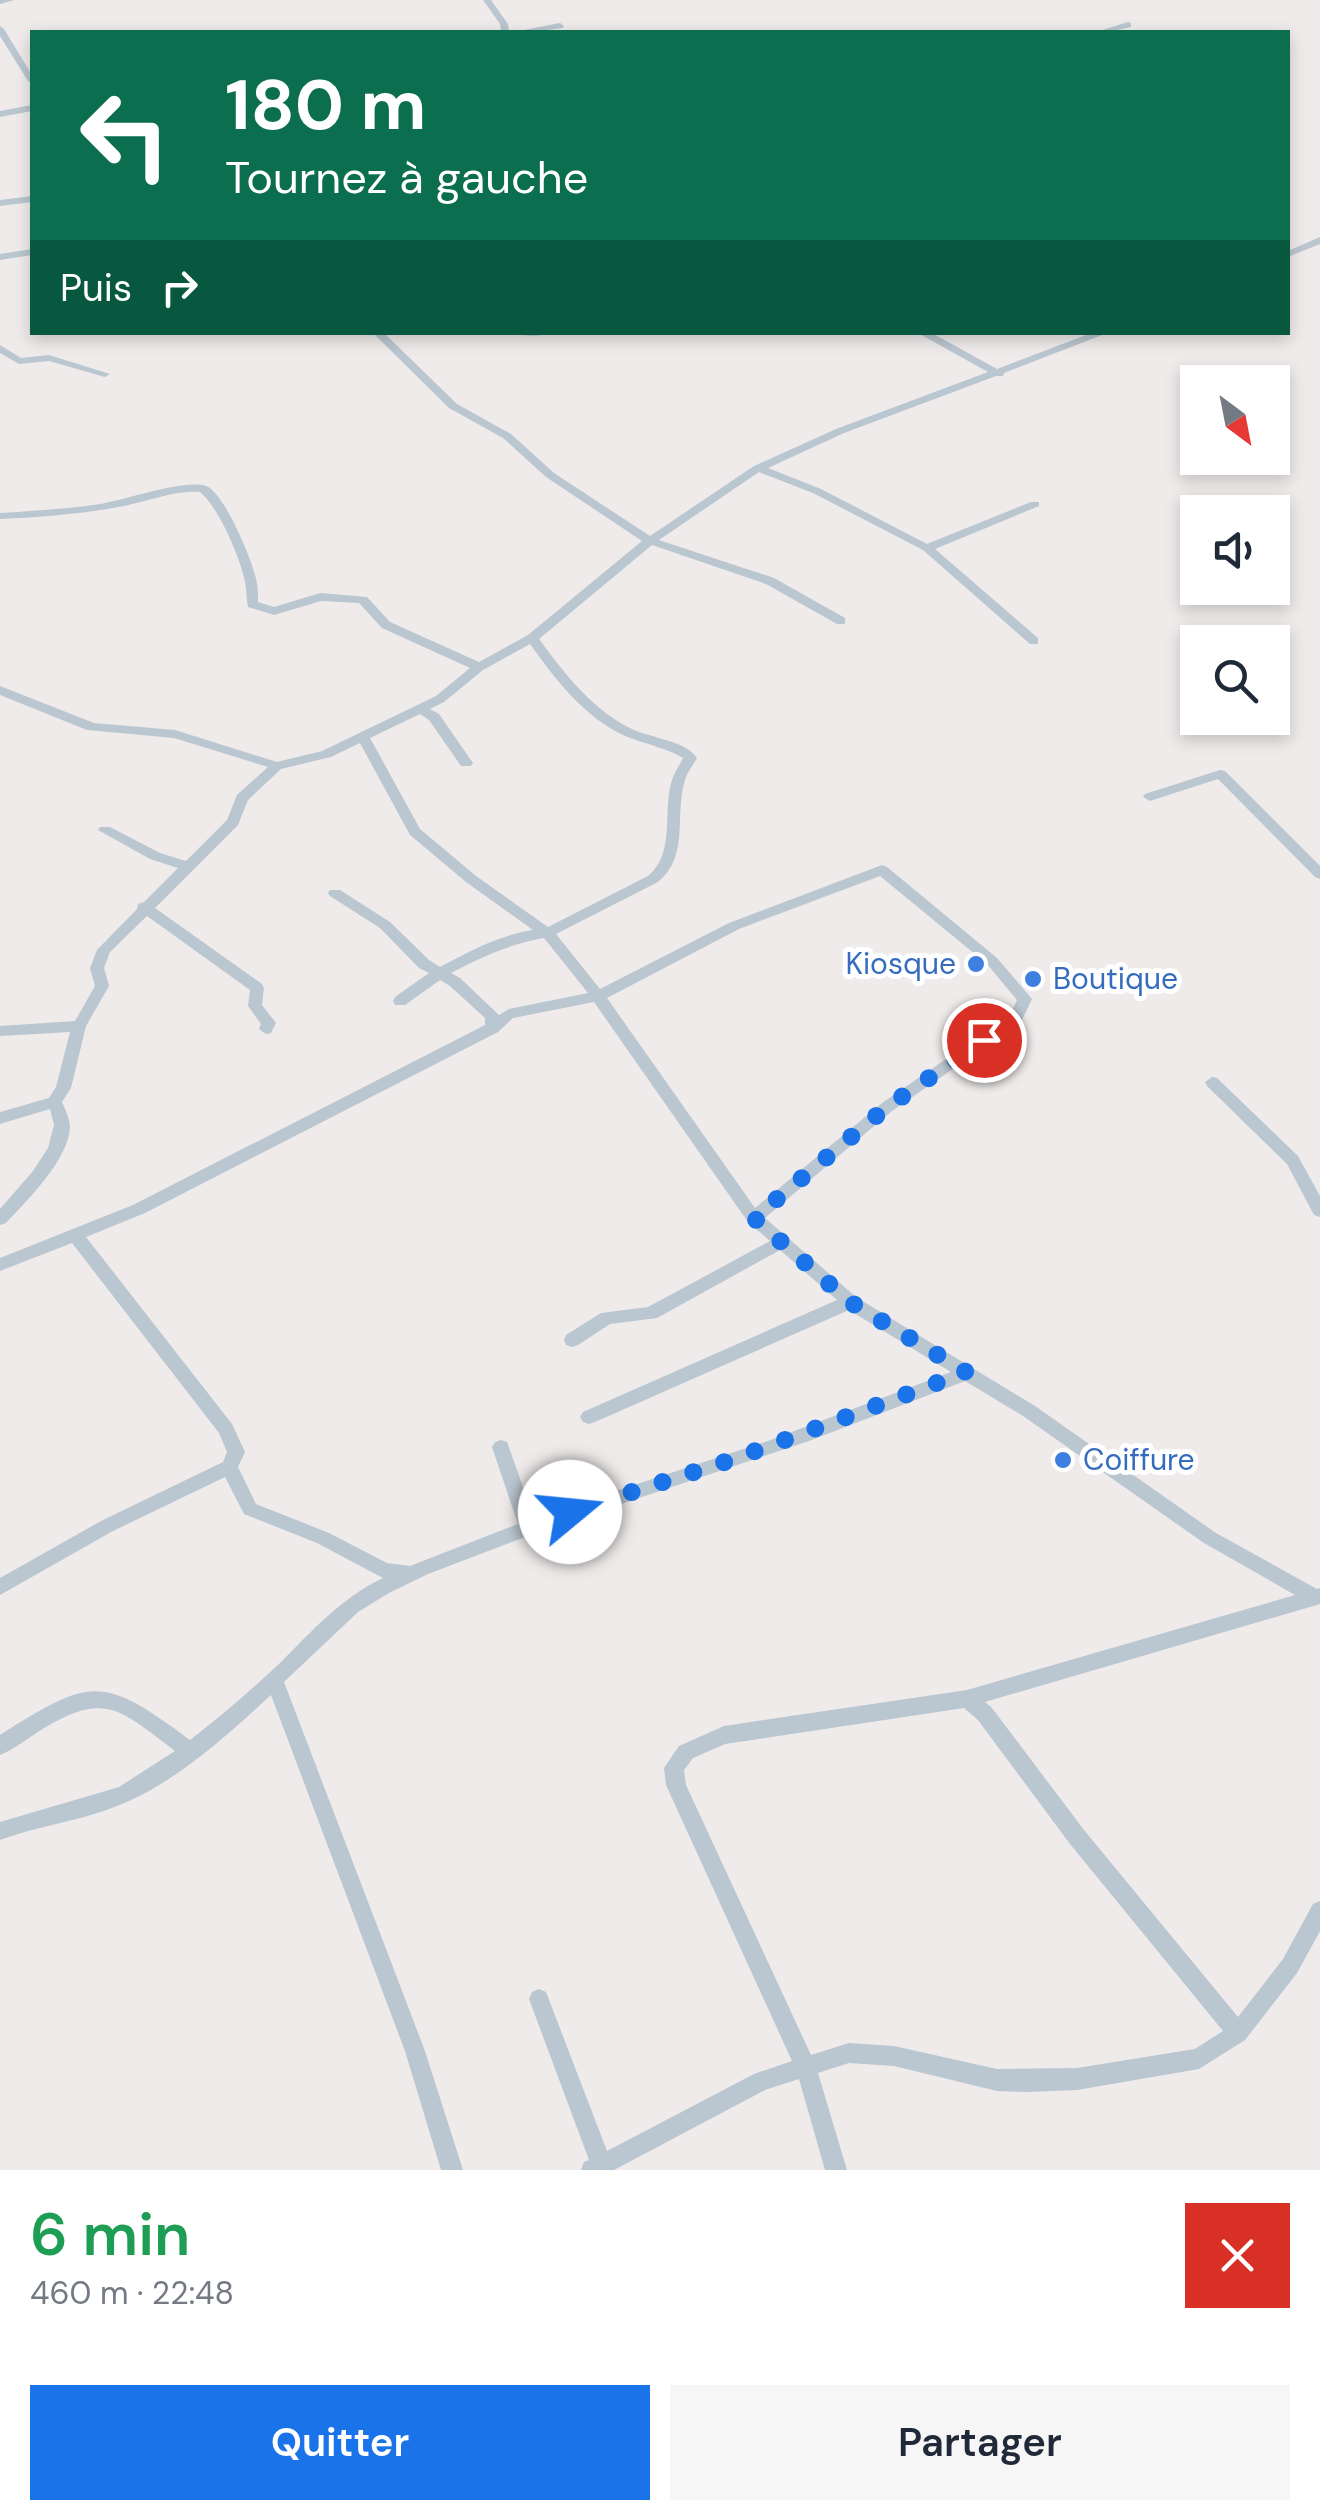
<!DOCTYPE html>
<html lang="fr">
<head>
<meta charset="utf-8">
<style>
	:root { --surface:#fff; --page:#f6f6f7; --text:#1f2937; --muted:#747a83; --accent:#1a73e8 }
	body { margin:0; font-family:"DM Sans",sans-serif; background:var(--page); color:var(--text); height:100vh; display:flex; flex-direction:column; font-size:38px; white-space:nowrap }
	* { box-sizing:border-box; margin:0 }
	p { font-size:32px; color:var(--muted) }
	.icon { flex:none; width:55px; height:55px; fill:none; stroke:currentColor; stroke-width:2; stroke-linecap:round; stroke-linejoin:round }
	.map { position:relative; height:2170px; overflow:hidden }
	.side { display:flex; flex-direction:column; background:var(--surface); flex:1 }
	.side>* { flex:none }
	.hud { position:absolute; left:30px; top:30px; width:1260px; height:305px; border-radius:0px; box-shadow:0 5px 15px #0003; background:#0b6e4f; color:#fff; overflow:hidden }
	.needle { width:65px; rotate:148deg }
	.fabs { position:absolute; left:1180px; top:365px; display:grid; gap:20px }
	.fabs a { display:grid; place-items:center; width:110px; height:110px; border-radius:0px; background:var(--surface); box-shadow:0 5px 15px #0003; font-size:50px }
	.pin { position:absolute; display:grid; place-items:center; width:85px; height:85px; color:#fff; margin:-42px; border:5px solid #fff; border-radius:50%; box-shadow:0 2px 10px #0007 }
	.me { position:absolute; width:110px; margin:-55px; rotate:73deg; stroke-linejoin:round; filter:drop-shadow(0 0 8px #0008) }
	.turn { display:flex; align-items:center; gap:35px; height:210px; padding:0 30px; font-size:45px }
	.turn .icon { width:130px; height:130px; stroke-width:2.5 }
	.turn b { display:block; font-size:70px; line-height:85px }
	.then { display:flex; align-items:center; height:95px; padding:0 30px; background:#0003; gap:20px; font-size:38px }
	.round { display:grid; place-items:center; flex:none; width:105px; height:105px; border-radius:0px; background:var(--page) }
	.summary { display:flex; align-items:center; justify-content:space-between; height:170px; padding:0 30px }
	h1 { font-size:60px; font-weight:600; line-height:75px; color:#1e9e55 }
	.primary-button { display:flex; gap:20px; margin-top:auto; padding:20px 30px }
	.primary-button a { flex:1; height:115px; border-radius:0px; background:var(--accent); color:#fff; font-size:40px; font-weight:600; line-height:115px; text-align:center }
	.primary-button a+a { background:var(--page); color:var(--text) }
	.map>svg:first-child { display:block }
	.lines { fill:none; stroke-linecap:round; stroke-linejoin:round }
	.minor { fill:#bac6d0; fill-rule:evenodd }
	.route { stroke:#1a73e8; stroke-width:18; stroke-dasharray:0 32.4 }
	.shop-dot { fill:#3f7fe0; stroke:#fff; stroke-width:4 }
	.labels { text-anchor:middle; stroke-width:10; stroke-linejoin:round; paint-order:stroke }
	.shop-label { font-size:30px; fill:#366cbe; stroke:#fff; text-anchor:start }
</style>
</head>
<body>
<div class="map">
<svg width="1320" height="2170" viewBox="0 0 1320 2170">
	<rect width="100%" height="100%" fill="#efebeb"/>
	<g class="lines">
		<g class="minor">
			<path d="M0,0H14L0,4Z"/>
			<path d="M483,0H491L508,24L509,32H501L500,24Z"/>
			<path d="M1128,22L1131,23V27L1108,32H1096Z"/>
			<path d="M560,23L564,26L563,28L533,32H514Z"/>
			<path d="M0,26L4,29L32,75V84L28,81L0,36Z"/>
			<path d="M32,105V111L0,117V111Z"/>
			<path d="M32,196V202L0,206V200Z"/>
			<path d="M1320,237V244L1288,257V251Z"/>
			<path d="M32,249V255L0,260V254Z"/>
			<path d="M372,332H383L457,404L511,434L554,473L650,536L754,466L836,429L988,372L916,332H930L997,369L1094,332H1110L1004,373L1003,376H996L844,433L768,468L821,489L927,544L1031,502H1039V506L935,549L1038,638V644H1030L923,550L813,493L759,472L659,540L774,578L845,618V624H837L766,584L652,545L539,639C565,674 593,711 634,730C652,738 686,741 697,758C693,765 687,773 685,780C674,815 690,856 658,882L556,934L600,989L729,923L882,865L887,867L997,958L1032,999L1021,1022L892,1111L765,1218L856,1297L1035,1406L1216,1533L1317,1589L1320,1588V1604L985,1702L992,1708L1084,1830L1238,2017L1283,1959L1313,1904L1320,1901V1931L1297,1973L1245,2040L1199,2069L1077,2090L1026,2092L997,2091L894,2066L849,2063L818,2073L847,2170H825L799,2079L765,2090L614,2170H581L584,2162L589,2160L529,1999L532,1992L539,1989L546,1992L607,2151L754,2074L792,2061L666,1785L664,1768L679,1746L724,1726L967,1690L1295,1595L1204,1543L1023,1416L965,1381L809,1441L541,1531L428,1574L389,1593L358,1612L284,1682L425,2051L463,2170H441L405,2051L271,1695C224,1738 172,1786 112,1808C76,1822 37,1826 0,1840V1822L119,1787L175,1751C120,1710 106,1690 41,1730C28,1738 15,1749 0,1755V1735C92,1677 102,1675 190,1740C221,1716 251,1690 280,1663C312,1631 341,1598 383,1578L317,1543L244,1514L225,1477L113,1531L0,1595V1578L101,1521L223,1462L227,1452L219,1433L72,1243L0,1271V1258L133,1205L485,1025V1018L450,986L440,980L405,1005H395L393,1001L395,997L429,973L419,968L380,928L330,896L328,893L330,890H340L390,922L429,960L440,967C470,951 500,935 533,930L466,882L410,835L360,743L331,757L281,769L248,800L238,825L155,908L262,984L264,988L262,1005L276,1023L271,1033L266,1034L259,1029L261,1024L248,1006L250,990L147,916L110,952L104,968L109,986L86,1026L71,1088L62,1102C65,1109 69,1117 70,1125C71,1157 27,1201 6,1223L0,1225V1209L33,1171L48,1148L54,1125L50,1109L0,1124V1112L49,1098L56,1087L70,1032L0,1036V1026L75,1021L95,986L90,968L97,950L137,909L138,904L144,902L178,868L150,859L98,830L100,827H110L160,853L186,861L227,820L237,795L268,767L174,738L87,730L0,695V686L94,723L175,730L277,762L322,751L436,696L470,668L382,628L359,603L321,601L274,615L248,607C246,599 247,590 245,582C241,559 218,506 200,492C175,490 149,501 124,506C83,514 42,517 0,519V513C33,511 67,509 100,504C126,500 184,479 206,486C224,492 252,560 256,579C258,587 258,594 258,602L274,607L320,593L367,597L390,622L479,662L528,635L642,541L546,477L503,438L449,408ZM530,644C556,680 584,717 625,736C644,744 667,748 683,758C680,765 674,773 672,780C662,811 676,853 648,876L548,927L476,876L420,829L370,738L420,714L429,720L461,766H471L473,763L439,714L430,709L444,702L483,670ZM880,876L987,964L1017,1000L1010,1015L882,1103L755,1208L607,998L739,929ZM544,938L588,993L509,1009L499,1015L460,978L451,973C481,957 510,944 544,938ZM594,1002L748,1222L770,1241L648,1307L601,1313L566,1335L564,1340L566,1345L572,1347L578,1345L610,1324L657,1318L780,1250L837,1300L583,1412L580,1417L583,1422L589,1424L595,1422L849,1310L951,1372L765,1442L534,1518L507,1442L501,1440L495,1442L492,1447L518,1524L410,1566L387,1563L329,1533L256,1504L238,1467L245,1452L232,1424L86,1237L145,1213L498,1032L513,1018ZM964,1708L978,1720L1070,1844L1223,2031L1195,2049L1077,2068L997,2069L894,2046L849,2043L811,2055L686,1785L684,1770L693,1758L725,1744Z"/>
			<path d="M516,332H549C541,337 524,337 516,332Z"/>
			<path d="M0,345L21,358L49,355L110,374L105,377L49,361L19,364L0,353Z"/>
			<path d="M1220,770L1225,771L1320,866V879L1315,877L1218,779L1150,801L1143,797L1145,794Z"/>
			<path d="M1212,1077L1217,1078L1298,1156L1320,1196V1217L1314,1215L1287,1164L1207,1086L1205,1082Z"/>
		</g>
	</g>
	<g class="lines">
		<path class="route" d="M570,1512L734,1459L966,1372L850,1302L754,1218L887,1107L984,1040"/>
	</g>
	<g class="shop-dot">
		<circle cx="976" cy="964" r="10"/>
		<circle cx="1033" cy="979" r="10"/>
		<circle cx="1063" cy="1460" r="10"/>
	</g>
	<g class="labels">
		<g class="shop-label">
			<text x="956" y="974" text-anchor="end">Kiosque</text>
			<text x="1053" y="989">Boutique</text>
			<text x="1083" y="1470">Coiffure</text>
		</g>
	</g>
</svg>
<div class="fabs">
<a><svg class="needle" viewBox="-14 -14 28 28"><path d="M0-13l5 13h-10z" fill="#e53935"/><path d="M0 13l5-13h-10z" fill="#747a83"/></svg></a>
<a><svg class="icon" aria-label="sound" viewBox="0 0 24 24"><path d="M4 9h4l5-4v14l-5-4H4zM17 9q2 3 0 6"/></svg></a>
<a><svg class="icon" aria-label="search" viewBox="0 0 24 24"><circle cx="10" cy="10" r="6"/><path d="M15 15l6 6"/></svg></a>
</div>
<div class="pin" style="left:984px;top:1040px;background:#d93025"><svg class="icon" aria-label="arrive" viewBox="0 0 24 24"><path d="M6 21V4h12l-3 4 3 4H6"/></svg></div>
<svg class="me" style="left:570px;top:1512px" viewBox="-20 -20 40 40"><circle r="19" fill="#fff"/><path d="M0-13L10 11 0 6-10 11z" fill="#1a73e8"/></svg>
<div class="hud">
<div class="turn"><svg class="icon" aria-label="left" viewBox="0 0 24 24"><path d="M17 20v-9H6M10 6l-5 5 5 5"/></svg><div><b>180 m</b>Tournez à gauche</div></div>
<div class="then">Puis<svg class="icon" aria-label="right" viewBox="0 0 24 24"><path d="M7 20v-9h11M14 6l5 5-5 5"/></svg></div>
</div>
</div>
<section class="side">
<div class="summary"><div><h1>6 min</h1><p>460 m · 22:48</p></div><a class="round" style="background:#d93025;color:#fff"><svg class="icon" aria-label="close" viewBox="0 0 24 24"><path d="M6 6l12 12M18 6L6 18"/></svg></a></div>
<div class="primary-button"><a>Quitter</a><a>Partager</a></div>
</section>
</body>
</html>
